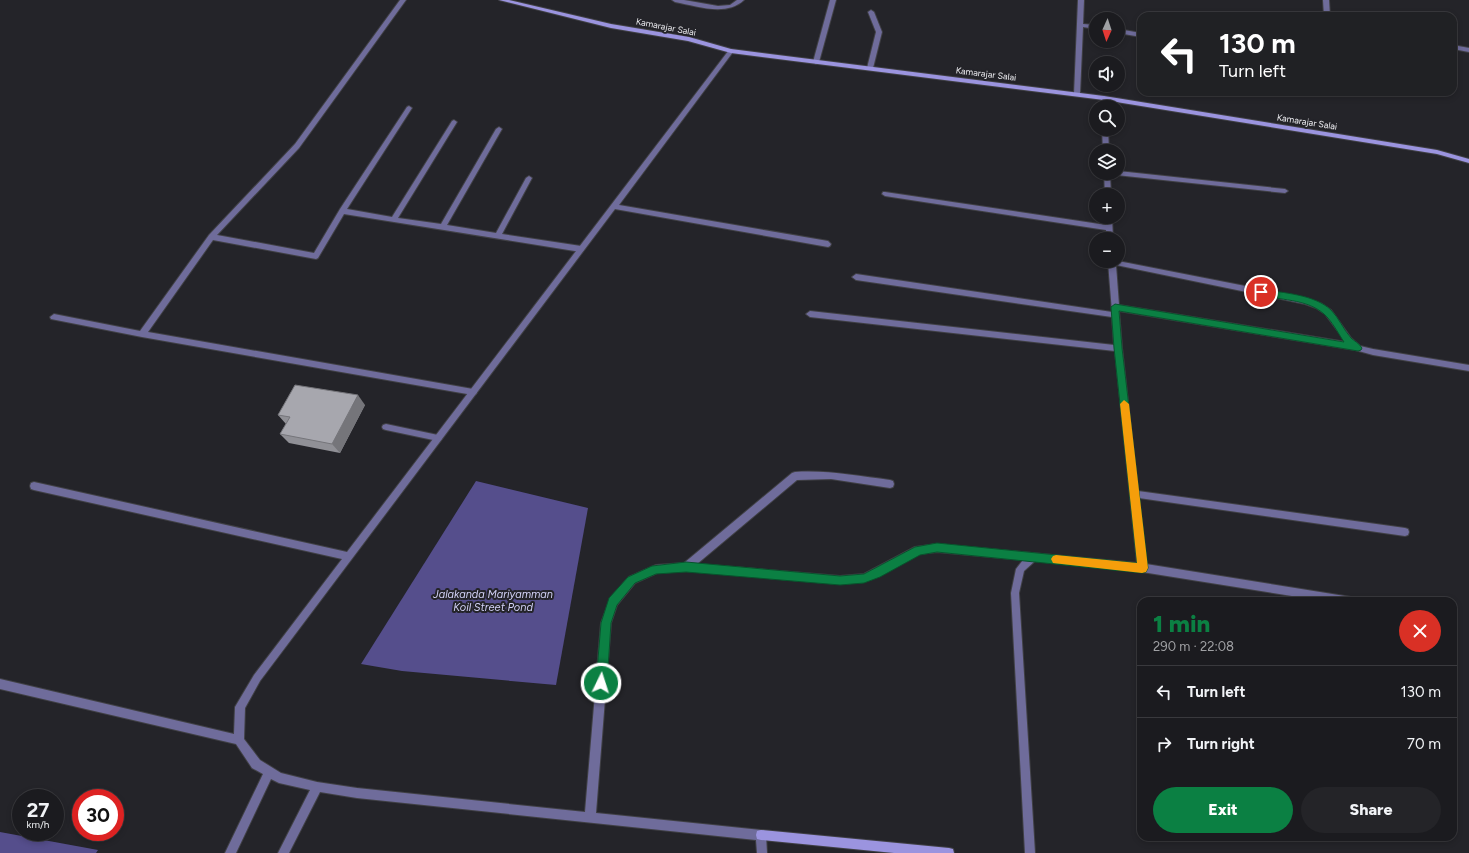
<!DOCTYPE html>
<html lang="en">
<head>
<meta charset="utf-8">
<style>
	:root { --surface:#1b1b1f; --page:#242428; --text:#f1f3f6; --muted:#a0a1a4; --line:#39393d; --accent:#0b8043 }
	body { margin:0; font-family:Figtree,sans-serif; background:var(--page); color:var(--text); height:100vh; display:flex; flex-direction:column; font-size:15px; white-space:nowrap }
	* { box-sizing:border-box; margin:0 }
	p { font-size:13px; color:var(--muted) }
	.icon { flex:none; width:22px; height:22px; fill:none; stroke:currentColor; stroke-width:2; stroke-linecap:round; stroke-linejoin:round }
	.map { position:relative; flex:1; overflow:hidden }
	.side { position:absolute; left:1137px; top:597px; width:320px; height:244px; display:flex; flex-direction:column; background:var(--surface); border-radius:12px; box-shadow:0 2px 6px #0003,0 0 0 1px var(--line) }
	.side>* { flex:none }
	.guide { position:absolute; left:1137px; top:12px; width:320px; height:84px; border-radius:12px; box-shadow:0 2px 6px #0003,0 0 0 1px var(--line); background:#202124; color:#fff; overflow:hidden }
	.needle { width:26px; rotate:183deg }
	.tools { position:absolute; left:1089px; top:12px; display:grid; gap:8px }
	.tools a { display:grid; place-items:center; width:36px; height:36px; border-radius:50%; background:var(--surface); box-shadow:0 2px 6px #0003,0 0 0 1px var(--line); font-size:20px }
	.speed { position:absolute; left:12px; top:789px; display:flex; gap:8px; font-size:20px; font-weight:700; text-align:center }
	.speed>* { display:grid; place-content:center; width:52px; height:52px; border-radius:50%; background:var(--surface); box-shadow:0 2px 6px #0003,0 0 0 1px var(--line); line-height:1 }
	.speed small { font-size:10px; font-weight:400 }
	.speed .limit { border:6px solid #d22; background:#fff; color:#111 }
	.pin { position:absolute; display:grid; place-items:center; width:34px; height:34px; color:#fff; margin:-17px; border:2px solid #fff; border-radius:50%; box-shadow:0 1px 4px #0007 }
	.me { position:absolute; width:44px; margin:-22px; rotate:4deg; stroke-linejoin:round; filter:drop-shadow(0 0 3px #0008) }
	.turn { display:flex; align-items:center; gap:14px; height:84px; padding:0 16px; font-size:18px }
	.turn .icon { width:52px; height:52px; stroke-width:2.5 }
	.turn b { display:block; font-size:28px; line-height:34px }
	.round { display:grid; place-items:center; flex:none; width:42px; height:42px; border-radius:21px; background:var(--page) }
	.summary { display:flex; align-items:center; justify-content:space-between; height:68px; padding:0 16px }
	h1 { font-size:24px; font-weight:800; line-height:30px; color:var(--accent) }
	.action { display:flex; gap:8px; margin-top:auto; padding:8px 16px }
	.action a { flex:1; height:46px; border-radius:24px; background:var(--accent); color:#fff; font-size:16px; font-weight:800; line-height:46px; text-align:center }
	.action a+a { background:var(--page); color:var(--text) }
	ul { padding:0; list-style:none }
	li { display:flex; align-items:center; gap:12px; height:52px; padding:0 16px; border-top:1px solid var(--line) }
	li div { flex:1 }
	li b { display:block; font-size:15px }
	li em { font-style:normal }
	.map>svg:first-child { display:block }
	.water { fill:#554e8c }
	.lines { fill:none; stroke-linecap:round; stroke-linejoin:round }
	.lane-casing { stroke:#404045; stroke-width:2 }
	.street-casing { stroke:#404045; stroke-width:2 }
	.secondary-casing { stroke:#404045; stroke-width:2 }
	.lane { fill:#6f6c9b; fill-rule:evenodd }
	.street { fill:#6f6c9b; fill-rule:evenodd }
	.secondary { fill:#9b94df; fill-rule:evenodd }
	.wall { fill:#909096 }
	.shaded-wall { fill:#75757a }
	.building { fill:#a7a7ae; stroke:#75757a }
	.route { fill:#0b8043; stroke:#07532c }
	.slow { fill:#f59e0b }
	.labels { text-anchor:middle; stroke-width:4; stroke-linejoin:round; paint-order:stroke }
	.far-street-label { font-size:9px; fill:#ededf1; stroke:#242429 }
	.water-label { font-size:11px; font-style:italic; fill:#d3d2f7; stroke:#242429 }
</style>
</head>
<body>
<div class="map">
<svg width="1469" height="853" viewBox="0 0 1469 853">
	<rect width="100%" height="100%" fill="#242429"/>
	<g class="water">
		<path d="M476,481L588,508L556,685L402,671L361,664Z"/>
		<path d="M0,832L98,850L96,853H0Z"/>
	</g>
	<g class="lines">
		<g class="lane-casing">
			<g id="lane">
				<path d="M400,0H406L299,148L217,235L314,253L340,209L407,107L409,106L412,108L347,209L392,217L452,121L454,120L457,122L398,218L441,224L496,129L499,127L502,129L447,225L496,233L526,178L529,176L532,178L502,234L581,246L584,249L583,251L581,252L344,214L318,258L316,259L213,240L148,332L473,389L476,390L477,392L476,394L473,395L142,337L51,319L50,317L54,314L140,331L209,235L295,144Z"/>
				<path d="M672,0H684L718,6L730,5L737,0H744C726,17 697,6 675,2Z"/>
				<path d="M830,0H836L819,62L816,64L813,62Z"/>
				<path d="M871,10L874,12L882,32L873,68L870,70L867,68L876,32L868,12Z"/>
				<path d="M386,424L438,435L441,436L442,438L441,440L438,441L386,430L383,429L382,427L383,425Z"/>
			</g>
		</g>
		<g class="street-casing">
			<g id="street">
				<path d="M1078,0H1084L1083,24L1096,25V29L1083,27L1080,94L1077,96L1074,94Z"/>
				<path d="M1323,0H1329L1330,16H1324Z"/>
				<path d="M1118,29L1141,33V37L1118,33Z"/>
				<path d="M1453,45L1469,48V52L1453,49Z"/>
				<path d="M731,49L734,51L733,52L619,205L828,241L831,244L830,246L828,247L615,209L260,681L245,708L244,739L260,760L281,773L317,782L357,788L585,812L601,623L610,599L629,577L656,565L684,563L792,473L795,472C827,470 858,476 890,480L893,481L894,484L893,487L890,488L831,479L797,480L697,564L840,576L864,574L915,547L937,544L1137,563L1115,351L810,317L806,314L810,311L1114,345L1112,317L856,280L852,277L856,274L1112,312L1108,262L1118,261L1306,298L1322,304L1331,310L1351,338L1360,346L1373,349L1469,365V371L1373,355L1355,350L1119,311L1122,348L1138,491L1405,528L1408,529L1409,532L1408,535L1405,536L1139,498L1146,564L1351,597L1354,598L1356,601H1323L1142,572L1035,561L1024,571L1019,593L1035,853H1025L1011,593L1016,569L1023,560L937,552L919,554L879,576L864,582L840,584L686,571L657,573L635,583L617,605L611,623L596,813L761,830L765,831L766,835L767,853H757L756,840L357,798L320,792L289,853H278L310,790L279,783L271,779L236,853H225L263,774L252,768L236,744L0,689V679L234,734L235,707L254,675L342,559L34,490L31,489L30,486L31,483L34,482L347,552L729,50ZM1116,265L1305,304L1316,308L1325,314L1346,342L1119,305Z"/>
				<path d="M1104,96L1107,98V107H1101V98Z"/>
				<path d="M1102,129H1108L1109,151H1103Z"/>
				<path d="M1118,171L1285,189L1288,191L1285,193L1116,175L1115,173H1118Z"/>
				<path d="M1104,173H1110L1111,195H1105Z"/>
				<path d="M883,192H885L1106,225V217H1112L1113,239H1107L1106,230L885,196L882,194Z"/>
			</g>
		</g>
		<g class="secondary-casing">
			<g id="secondary">
				<path d="M499,0H509L611,24L689,37L731,49L1104,96L1437,150L1469,159V163L1437,154L1104,100L731,53L688,41L611,28Z"/>
				<path d="M761,830L949,848L953,849L954,853H894L761,840L757,839L756,835L757,831Z"/>
			</g>
		</g>
		<use href="#lane" class="lane"/>
		<use href="#street" class="street"/>
		<use href="#secondary" class="secondary"/>
	</g>
	<path class="wall" d="M365,405L340,453L289,443L280,434L286,424L278,415Z"/>
	<path class="shaded-wall" d="M358,395L365,405L340,453L332,444Z"/>
	<path class="building" d="M295,385L358,395L332,444L280,434L290,417L278,415Z"/>
	<path class="route" d="M1261,289C1282,293 1314,294 1331,310C1339,318 1343,329 1351,338C1354,341 1359,343 1362,348L1361,350L1358,351L1119,311L1122,348L1148,568L1146,572L1142,573L937,552L920,555L880,577L864,583L840,585L686,572L656,574L635,583L617,605L611,623L607,683L605,687L601,689L597,687L596,683L601,623L609,598L628,577L652,566L686,562L840,576L864,574L915,547L937,543L1137,563L1114,348L1111,307L1115,304L1344,342C1338,333 1332,321 1324,314C1306,298 1279,301 1258,294L1257,292Z"/>
	<path class="slow" d="M1124,400L1129,404L1148,568L1146,572L1142,573L1053,563L1051,559L1053,556L1056,555L1137,563L1120,404Z"/>
	<g class="labels">
		<g class="far-street-label">
			<text transform="translate(666 27) rotate(11)" y="3">Kamarajar Salai</text>
			<text transform="translate(986 74) rotate(7)" y="3">Kamarajar Salai</text>
			<text transform="translate(1307 122) rotate(9)" y="3">Kamarajar Salai</text>
		</g>
		<g class="water-label">
			<text x="493" y="598">Jalakanda Mariyamman<tspan x="493" dy="13">Koil Street Pond</tspan></text>
		</g>
	</g>
</svg>
<div class="tools">
<a><svg class="needle" viewBox="-14 -14 28 28"><path d="M0-13l5 13h-10z" fill="#e53935"/><path d="M0 13l5-13h-10z" fill="#a0a1a4"/></svg></a>
<a><svg class="icon" aria-label="sound" viewBox="0 0 24 24"><path d="M4 9h4l5-4v14l-5-4H4zM17 9q2 3 0 6"/></svg></a>
<a><svg class="icon" aria-label="search" viewBox="0 0 24 24"><circle cx="10" cy="10" r="6"/><path d="M15 15l6 6"/></svg></a>
<a><svg class="icon" aria-label="layers" viewBox="0 0 24 24"><path d="M12 4l9 5-9 5-9-5zM3 14l9 5 9-5"/></svg></a>
<a>+</a>
<a>−</a>
</div>
<div class="speed"><div>27<small>km/h</small></div><div class="limit">30</div></div>
<div class="pin" style="left:1261px;top:292px;background:#d93025"><svg class="icon" aria-label="arrive" viewBox="0 0 24 24"><path d="M6 21V4h12l-3 4 3 4H6"/></svg></div>
<svg class="me" style="left:601px;top:683px" viewBox="-20 -20 40 40"><circle r="17" fill="#0b8043" stroke="#fff" stroke-width="3"/><path d="M0-11L8 9 0 5-8 9z" fill="#fff"/></svg>
<div class="guide">
<div class="turn"><svg class="icon" aria-label="left" viewBox="0 0 24 24"><path d="M17 20v-9H6M10 6l-5 5 5 5"/></svg><div><b>130 m</b>Turn left</div></div>
</div>
<section class="side">
<div class="summary"><div><h1>1 min</h1><p>290 m · 22:08</p></div><a class="round" style="background:#d93025;color:#fff"><svg class="icon" aria-label="close" viewBox="0 0 24 24"><path d="M6 6l12 12M18 6L6 18"/></svg></a></div>
<ul>
<li><svg class="icon" aria-label="left" viewBox="0 0 24 24"><path d="M17 20v-9H6M10 6l-5 5 5 5"/></svg><div><b>Turn left</b></div><em>130 m</em></li>
<li><svg class="icon" aria-label="right" viewBox="0 0 24 24"><path d="M7 20v-9h11M14 6l5 5-5 5"/></svg><div><b>Turn right</b></div><em>70 m</em></li>
</ul>
<div class="action"><a>Exit</a><a>Share</a></div>
</section>
</div>
</body>
</html>
